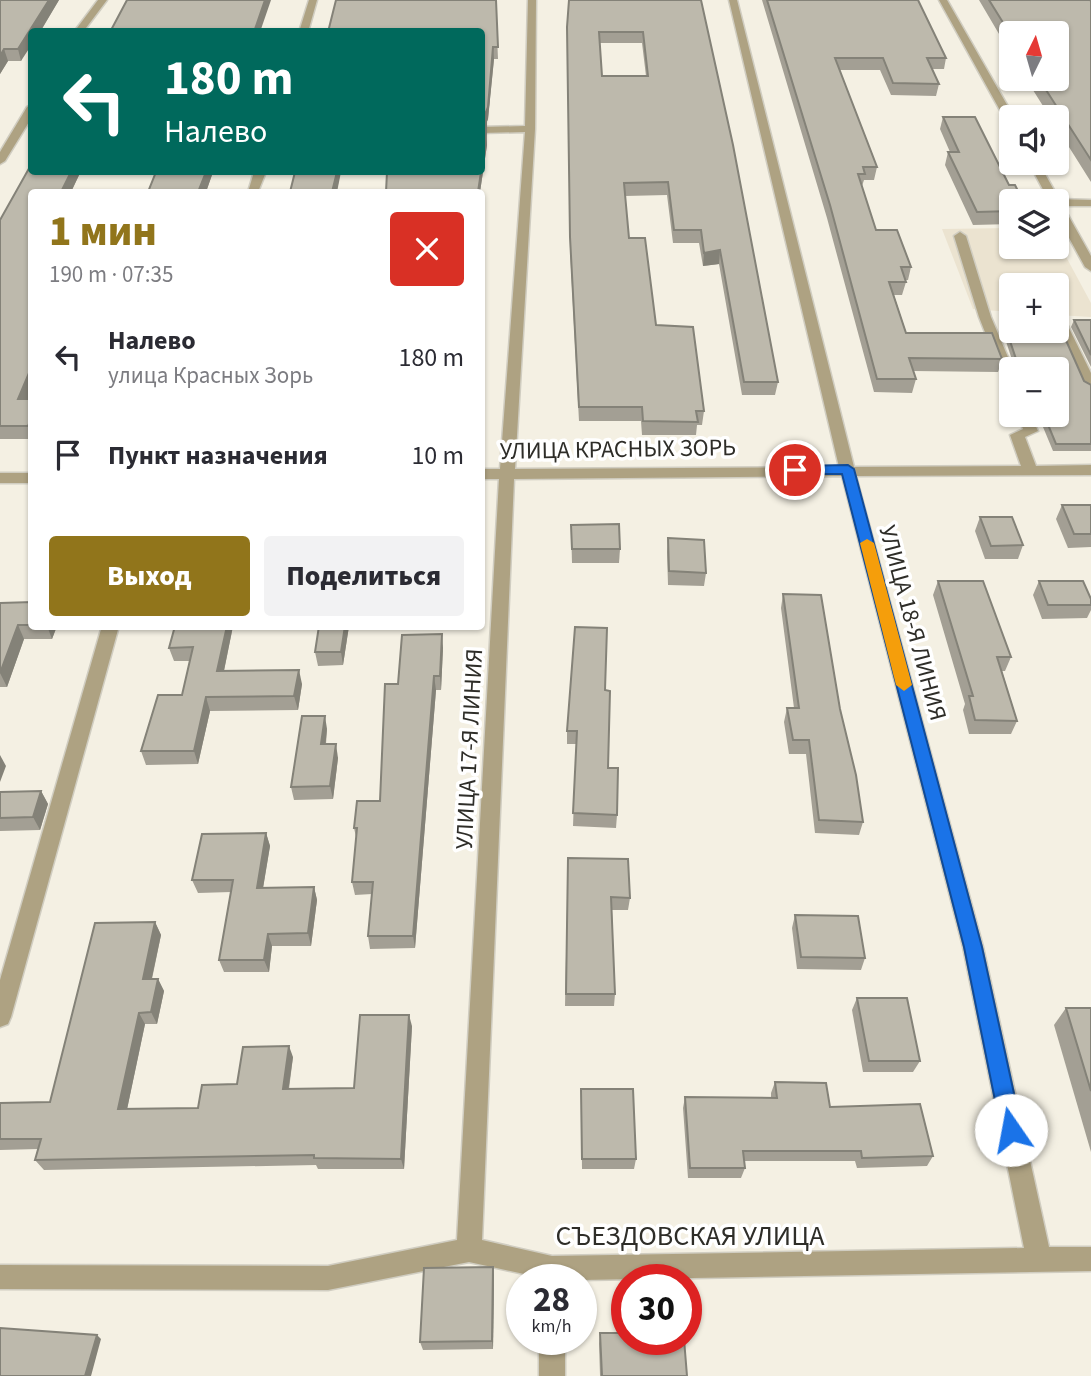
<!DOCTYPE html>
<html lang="ru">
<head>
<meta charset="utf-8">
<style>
	:root { --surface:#fff; --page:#f2f2f3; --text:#2b2b33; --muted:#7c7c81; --accent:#91751b }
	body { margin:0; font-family:"Source Sans 3",sans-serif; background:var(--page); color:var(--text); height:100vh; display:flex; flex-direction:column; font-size:26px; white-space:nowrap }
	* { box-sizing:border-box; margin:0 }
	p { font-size:23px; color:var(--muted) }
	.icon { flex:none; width:38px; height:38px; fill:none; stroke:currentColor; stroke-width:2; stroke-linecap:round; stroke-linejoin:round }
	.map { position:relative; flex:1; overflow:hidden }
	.side { position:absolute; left:28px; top:189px; width:457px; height:441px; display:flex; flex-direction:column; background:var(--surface); border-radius:7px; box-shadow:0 2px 5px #0004 }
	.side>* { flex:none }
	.top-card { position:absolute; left:28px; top:28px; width:457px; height:147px; border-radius:7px; box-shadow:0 2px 5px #0004; background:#00695c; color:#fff; overflow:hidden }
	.needle { width:46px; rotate:5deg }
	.buttons { position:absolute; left:999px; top:21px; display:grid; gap:14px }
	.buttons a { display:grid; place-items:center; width:70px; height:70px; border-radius:7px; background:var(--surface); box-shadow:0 2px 5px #0004; font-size:35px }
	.speed { position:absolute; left:506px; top:1264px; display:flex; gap:14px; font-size:35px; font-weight:700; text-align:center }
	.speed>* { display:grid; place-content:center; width:91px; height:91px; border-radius:50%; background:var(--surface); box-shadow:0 2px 5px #0004; line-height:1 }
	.speed small { font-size:18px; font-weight:400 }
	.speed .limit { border:10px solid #d22; background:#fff; color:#111 }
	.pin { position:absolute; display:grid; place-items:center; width:60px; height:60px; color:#fff; margin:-30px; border:4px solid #fff; border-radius:50%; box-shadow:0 2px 7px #0007 }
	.me { position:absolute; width:77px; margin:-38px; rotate:348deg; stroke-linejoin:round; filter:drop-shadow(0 0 5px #0008) }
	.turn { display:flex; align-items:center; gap:24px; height:147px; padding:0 21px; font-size:32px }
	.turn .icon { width:91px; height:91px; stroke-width:2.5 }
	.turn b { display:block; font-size:49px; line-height:60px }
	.round { display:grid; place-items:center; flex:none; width:74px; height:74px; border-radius:7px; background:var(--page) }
	.headline { display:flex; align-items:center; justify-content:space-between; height:119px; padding:0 21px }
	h1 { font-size:42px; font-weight:800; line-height:52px; color:var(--accent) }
	.primary-button { display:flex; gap:14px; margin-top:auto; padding:14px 21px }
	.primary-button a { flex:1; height:80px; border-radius:7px; background:var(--accent); color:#fff; font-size:28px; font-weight:800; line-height:80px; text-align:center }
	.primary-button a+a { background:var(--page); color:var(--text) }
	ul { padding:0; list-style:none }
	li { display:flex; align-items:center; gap:21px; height:98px; padding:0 21px }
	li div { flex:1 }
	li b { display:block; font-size:26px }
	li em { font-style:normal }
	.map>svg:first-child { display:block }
	.built { fill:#ebe3d0 }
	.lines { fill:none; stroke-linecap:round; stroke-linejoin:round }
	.minor-casing { stroke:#d0cdc1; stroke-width:3 }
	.minor { fill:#aea282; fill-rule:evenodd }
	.wall { fill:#a39f94; fill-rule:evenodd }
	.shaded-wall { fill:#848278 }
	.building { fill:#bdb9ac; stroke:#848278; stroke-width:2; fill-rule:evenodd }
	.route { fill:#1a73e8; stroke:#114b97; stroke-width:2 }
	.slow { fill:#f59e0b }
	.labels { text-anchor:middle; stroke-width:7; stroke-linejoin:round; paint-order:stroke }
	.street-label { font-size:24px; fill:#2e2d28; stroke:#fff }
	.near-street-label { font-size:28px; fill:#2e2d28; stroke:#fff }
</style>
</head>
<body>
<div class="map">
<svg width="1091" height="1376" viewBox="0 0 1091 1376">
	<rect width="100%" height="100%" fill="#f4f0e3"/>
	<path class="built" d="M1011,228L1012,247H1057V240L1091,303V317L1057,315V285H1012L1011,312L973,309L942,229Z"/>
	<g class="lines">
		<g class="minor-casing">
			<g id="minor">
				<path d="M98,0H107L83,32H74Z"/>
				<path d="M309,0H317L308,32H299Z"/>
				<path d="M528,0H536L535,129L515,469L839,467L729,0H737L854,467L1021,466L1010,435L1023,429L1017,415H1031L1038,431L1025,437L1036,466L1091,465V475L856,476L983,947L1049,1247H1091V1271L581,1280L547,1279L469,1262L328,1290L0,1289V1265L328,1266L457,1240L499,479H481V469H500L525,132L481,133V127L525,126ZM842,476L963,947L1024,1248L552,1256L482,1240L514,479Z"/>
				<path d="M939,0H947L1014,117H1012V126L1007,123Z"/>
				<path d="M32,104V117L5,161L0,164V152L27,107Z"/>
				<path d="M1029,163H1039L1059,199L1091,200V206H1063L1091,256V271L1085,267L1057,216V201H1049Z"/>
				<path d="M254,172H266L258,192H248Z"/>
				<path d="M960,232L966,236L991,317L1013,369L1012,387L1005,383L979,317L954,236Z"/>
				<path d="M1062,322L1068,326L1091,373V391L1084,387L1057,329V323Z"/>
				<rect x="0" y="473" width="32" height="10"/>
				<path d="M102,626H119L11,1017L8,1024L0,1027V980Z"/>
				<rect x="539" y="1339" width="26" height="37"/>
			</g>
		</g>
		<use href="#minor" class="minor"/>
	</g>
	<g class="wall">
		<path d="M0,0H59L40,32H32L21,61H8L0,74Z"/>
		<path d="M336,0H497L496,11L498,59H494L488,119L486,124L487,145L480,192H386L481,172Z"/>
		<path d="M701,0L778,382L775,395H742L719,264L703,266L699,243H673L667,195L625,196L629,238L656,325L704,411L702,425H697L696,435H642L641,421H579L570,250L567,39ZM600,43H642L646,76H602Z"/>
		<path d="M762,0H918L946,58L944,69H932L939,84L936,96L891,95L880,70H839L877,167L874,180H864L862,186L876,230L911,267L908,280H905L906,282L902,295H894L906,333L1002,359L998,372L913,371L916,379L912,393L874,392L827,218Z"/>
		<path d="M979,0H1091V182L1057,128V117H1050L1026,79H1057L1012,33V56Z"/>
		<path d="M943,117L1009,185L1012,201V224L973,225L945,165L948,152H950L940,129Z"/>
		<path d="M32,172H213L206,192L156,173H80L71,192H32V392L29,399H32V439H0V220Z"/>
		<path d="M1002,317L1084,381L1091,385V451H1053L1038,415H1057V369H1015L1000,323Z"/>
		<path d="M1074,320H1091V367L1071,327Z"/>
		<path d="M1062,505H1091V547L1068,548L1056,519Z"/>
		<path d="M980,517L1023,545L1018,559H985L975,531Z"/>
		<path d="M571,525L620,549L619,563H572Z"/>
		<path d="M668,538L706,573L704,586L668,585L667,552Z"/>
		<path d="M938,581L1011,657L1005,671H1002L1017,721L1011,734H969L963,710L965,704L933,595Z"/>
		<path d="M1039,581L1091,599V610L1087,618L1042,619L1033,595Z"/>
		<path d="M783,594L840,709L863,822L859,835L815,833L806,754H789L784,722L787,708H794L781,608Z"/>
		<path d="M32,602V626H57L52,639H24L7,687H0V603Z"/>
		<path d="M175,626H233L224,671L302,684L298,710L210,711L198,764L146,765L141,751L182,695L190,661H174L169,648Z"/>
		<path d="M349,626L343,665L318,666L315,652Z"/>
		<path d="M443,648L441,690H436L415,948L370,949L368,936L372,894L355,895L352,882L356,837L354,828L380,801Z"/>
		<path d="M605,690L608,768L617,815L616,828L573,826L576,744H567V731Z"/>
		<path d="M327,729L326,744L338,758L333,799L294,800L291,787Z"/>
		<path d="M41,791L48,804L40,830L0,831V792Z"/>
		<path d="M266,833L270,846L263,888L314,887L317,900L311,946H272L269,972H224L219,960L231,892L198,893L192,880Z"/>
		<path d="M568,858L630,898L628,910H612L615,994L614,1006H565Z"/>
		<path d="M795,915L865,958L861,970L797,969L792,928Z"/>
		<path d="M155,922L161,935L152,979H158L164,991L157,1024H145L127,1109L198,1108L237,1084L293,1057L289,1089L354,1088L412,1026L404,1169H318L316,1165L44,1170L35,1160L38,1149L0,1150V1103L50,1102Z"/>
		<path d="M857,998L920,1061L913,1072H863L852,1010Z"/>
		<path d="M1066,1008H1091V1152L1054,1025Z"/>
		<path d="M775,1082L830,1107L933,1156L927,1166L857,1168L855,1161H744L745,1168L741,1178H688L683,1108L685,1097L771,1098V1093Z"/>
		<path d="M581,1089L636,1159L634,1169H582Z"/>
		<path d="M493,1267L494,1275L493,1349L423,1350L420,1342Z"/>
		<path d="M600,1333L687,1376H600L599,1344Z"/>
	</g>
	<g class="shaded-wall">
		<path d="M49,0H59L40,32H32V44L21,61L18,49Z"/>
		<path d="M265,0H271L260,32H254Z"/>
		<path d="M493,47L494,59L488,119L486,124L487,145L480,192H478L481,114Z"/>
		<path d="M4,49L8,61L0,74V56Z"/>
		<path d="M71,172H79L80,173L71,192H61Z"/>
		<path d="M206,172H213L206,192H198Z"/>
		<path d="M337,172H341L337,192H332Z"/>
		<path d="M720,250L719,264L703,266L704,253Z"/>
		<path d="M32,366V392L23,413L18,399Z"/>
		<path d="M32,416V436L28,426Z"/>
		<path d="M18,625L24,639L7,687L0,673Z"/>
		<path d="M47,626H57L52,639Z"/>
		<path d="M227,626H233L221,685L217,671Z"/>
		<path d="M345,626H349L343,665L341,652Z"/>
		<path d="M442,634L443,648L441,690L440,676Z"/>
		<path d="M299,670L302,684L298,710L294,696Z"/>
		<path d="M434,676L436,690L415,948L413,936Z"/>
		<path d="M206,697L210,711L198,764L194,751Z"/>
		<path d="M325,716L327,729L324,758L321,744Z"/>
		<path d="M336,744L338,758L333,799L330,786Z"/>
		<path d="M0,755L6,766L0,782Z"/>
		<path d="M41,791L48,804L40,830L33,817Z"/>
		<path d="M266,833L270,846L261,900L257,888Z"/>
		<path d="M314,887L317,900L311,946L308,933Z"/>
		<path d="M155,922L161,935L149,991L143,979Z"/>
		<path d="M268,934L272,946L269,972L264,960Z"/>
		<path d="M158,979L164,991L157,1024L151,1012Z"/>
		<path d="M139,1013L145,1024L125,1119L118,1109Z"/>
		<path d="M409,1015L412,1026L404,1169L401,1159Z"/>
		<path d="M289,1046L293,1057L287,1099L283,1089Z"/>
		<path d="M493,1267L494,1275L493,1349L492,1341Z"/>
		<path d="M97,1335L101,1339L91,1376H85Z"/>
	</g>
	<g class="building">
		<path d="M0,0H49L18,49H4L0,56Z"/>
		<path d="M127,0H265L254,32H110Z"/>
		<path d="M336,0H496L498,47H493L488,107L486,112L481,114V32H328Z"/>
		<path d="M569,0H701L733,145L778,382H744L720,250L704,253L701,230H674L668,182L624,183L629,238H645L656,325L693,327L704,411H696L698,422L643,421L642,407H579L570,237L567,27ZM599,32H643L648,76H602Z"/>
		<path d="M767,0H918L946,58H927L939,84L893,83L883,58H835L877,167H863L865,174H858L876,230H897L911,267H901L906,282H889L906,333H992L1002,359L909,358L916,379H877L830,205Z"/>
		<path d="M989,0H1090L1091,1V160L1039,79H1057V33H1012V37Z"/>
		<path d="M943,117H975L1009,185H1015L1023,201H1012V211L977,212L948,152H959Z"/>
		<path d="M481,123H486V133L481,169Z"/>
		<path d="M32,163V172H71L61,192H32V366L18,399H32V416L28,426H0V220Z"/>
		<path d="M156,172H206L198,192H148Z"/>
		<path d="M295,172H337L332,192H290Z"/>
		<path d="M387,172H481L478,192H386Z"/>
		<path d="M1002,317H1012V331H1057V320L1084,381L1091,385V444H1056L1044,415H1057V369H1024L1023,365H1018Z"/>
		<path d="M1074,320H1091V355Z"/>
		<path d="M1062,505H1091V534H1074Z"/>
		<path d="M980,517H1012L1023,545L991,546Z"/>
		<path d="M619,524L620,549H572L571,525Z"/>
		<path d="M668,538L704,540L706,573L669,571Z"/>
		<path d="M938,581H983L1011,657H997L1017,721L975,720L969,696H973Z"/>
		<path d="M1039,581H1083L1091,599V605H1048Z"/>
		<path d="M783,594L821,595L840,709L856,775L863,822L819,820L809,740H793L787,708H799Z"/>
		<path d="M32,602V625H18L0,673V603Z"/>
		<path d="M175,626H227L217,671L299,670L294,696L206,697L194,751H141L158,695H182L193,647L169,648Z"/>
		<path d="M319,626H345L341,652H315Z"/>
		<path d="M575,627L607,628L605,690L610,691L608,768H618L617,815L573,813L577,731H567Z"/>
		<path d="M442,634L440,676H434L413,936H368L373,882H352L357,828H354L357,801H380L385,684H398L402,635Z"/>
		<path d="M302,716H325L321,744H336L330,786L291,787Z"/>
		<path d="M41,791L33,817L0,818V792Z"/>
		<path d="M266,833L257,888L314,887L308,933L268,934L264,960H219L233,880H192L202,834Z"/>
		<path d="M568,858L628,859L630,898L611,897L615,994H566Z"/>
		<path d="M795,915L858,916L865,958L801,957Z"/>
		<path d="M155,922L143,979H158L151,1012L139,1013L118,1109L198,1108L202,1085L237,1084L243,1047L289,1046L283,1089L354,1088L360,1015H409L401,1159L314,1158V1155L35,1160L41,1139H0V1103L50,1102L95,923Z"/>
		<path d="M857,998H907L920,1061H869Z"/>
		<path d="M1066,1008H1091V1091Z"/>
		<path d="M775,1082L826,1083L830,1107L920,1104L933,1156L862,1158L861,1151H743L745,1168H690L685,1097L777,1098Z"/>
		<path d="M581,1089H633L636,1159H582Z"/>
		<path d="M493,1267L492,1341L420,1342L424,1268Z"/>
		<path d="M0,1328L97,1335L85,1376H0Z"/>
		<path d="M600,1333H626V1339H684L687,1376H602Z"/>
	</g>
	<path class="route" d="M848,465L854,469L982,947L1022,1130L1019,1137L1011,1140L1004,1137L1001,1130L964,947L842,474H795L788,470L795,466Z"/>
	<path class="slow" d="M867,539L874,543L912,685L904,691L896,685L860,543Z"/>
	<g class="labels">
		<g class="street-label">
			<text transform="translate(618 449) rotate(-1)" y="8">УЛИЦА КРАСНЫХ ЗОРЬ</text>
			<text transform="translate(913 623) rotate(75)" y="8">УЛИЦА 18-Я ЛИНИЯ</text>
			<text transform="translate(469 749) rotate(-87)" y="8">УЛИЦА 17-Я ЛИНИЯ</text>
		</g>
		<g class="near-street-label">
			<text x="690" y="1245">СЪЕЗДОВСКАЯ УЛИЦА</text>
		</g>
	</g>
</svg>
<div class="buttons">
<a><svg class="needle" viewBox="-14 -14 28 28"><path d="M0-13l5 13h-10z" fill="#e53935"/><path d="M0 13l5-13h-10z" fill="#7c7c81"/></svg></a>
<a><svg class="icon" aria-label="sound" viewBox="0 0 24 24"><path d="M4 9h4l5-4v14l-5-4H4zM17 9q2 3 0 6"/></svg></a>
<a><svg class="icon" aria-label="layers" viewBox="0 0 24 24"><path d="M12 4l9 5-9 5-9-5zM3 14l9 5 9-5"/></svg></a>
<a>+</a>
<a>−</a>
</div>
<div class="speed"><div>28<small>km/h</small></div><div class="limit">30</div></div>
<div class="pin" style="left:795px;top:470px;background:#d93025"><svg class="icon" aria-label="arrive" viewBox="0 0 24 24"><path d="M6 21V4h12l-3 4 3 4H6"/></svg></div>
<svg class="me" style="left:1011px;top:1130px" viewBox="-20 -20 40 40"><circle r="19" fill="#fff"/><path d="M0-13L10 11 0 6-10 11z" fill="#1a73e8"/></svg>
<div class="top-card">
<div class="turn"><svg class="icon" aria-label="left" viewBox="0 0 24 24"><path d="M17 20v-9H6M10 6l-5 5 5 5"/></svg><div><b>180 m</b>Налево</div></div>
</div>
<section class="side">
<div class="headline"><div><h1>1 мин</h1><p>190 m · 07:35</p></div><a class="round" style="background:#d93025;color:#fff"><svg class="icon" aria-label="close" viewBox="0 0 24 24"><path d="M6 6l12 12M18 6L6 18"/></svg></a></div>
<ul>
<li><svg class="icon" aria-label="left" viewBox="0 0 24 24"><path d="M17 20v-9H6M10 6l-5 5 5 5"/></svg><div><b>Налево</b><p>улица Красных Зорь</p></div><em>180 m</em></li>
<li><svg class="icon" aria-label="arrive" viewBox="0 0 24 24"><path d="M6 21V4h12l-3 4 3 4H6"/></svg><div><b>Пункт назначения</b></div><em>10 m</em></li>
</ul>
<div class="primary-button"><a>Выход</a><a>Поделиться</a></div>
</section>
</div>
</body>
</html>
